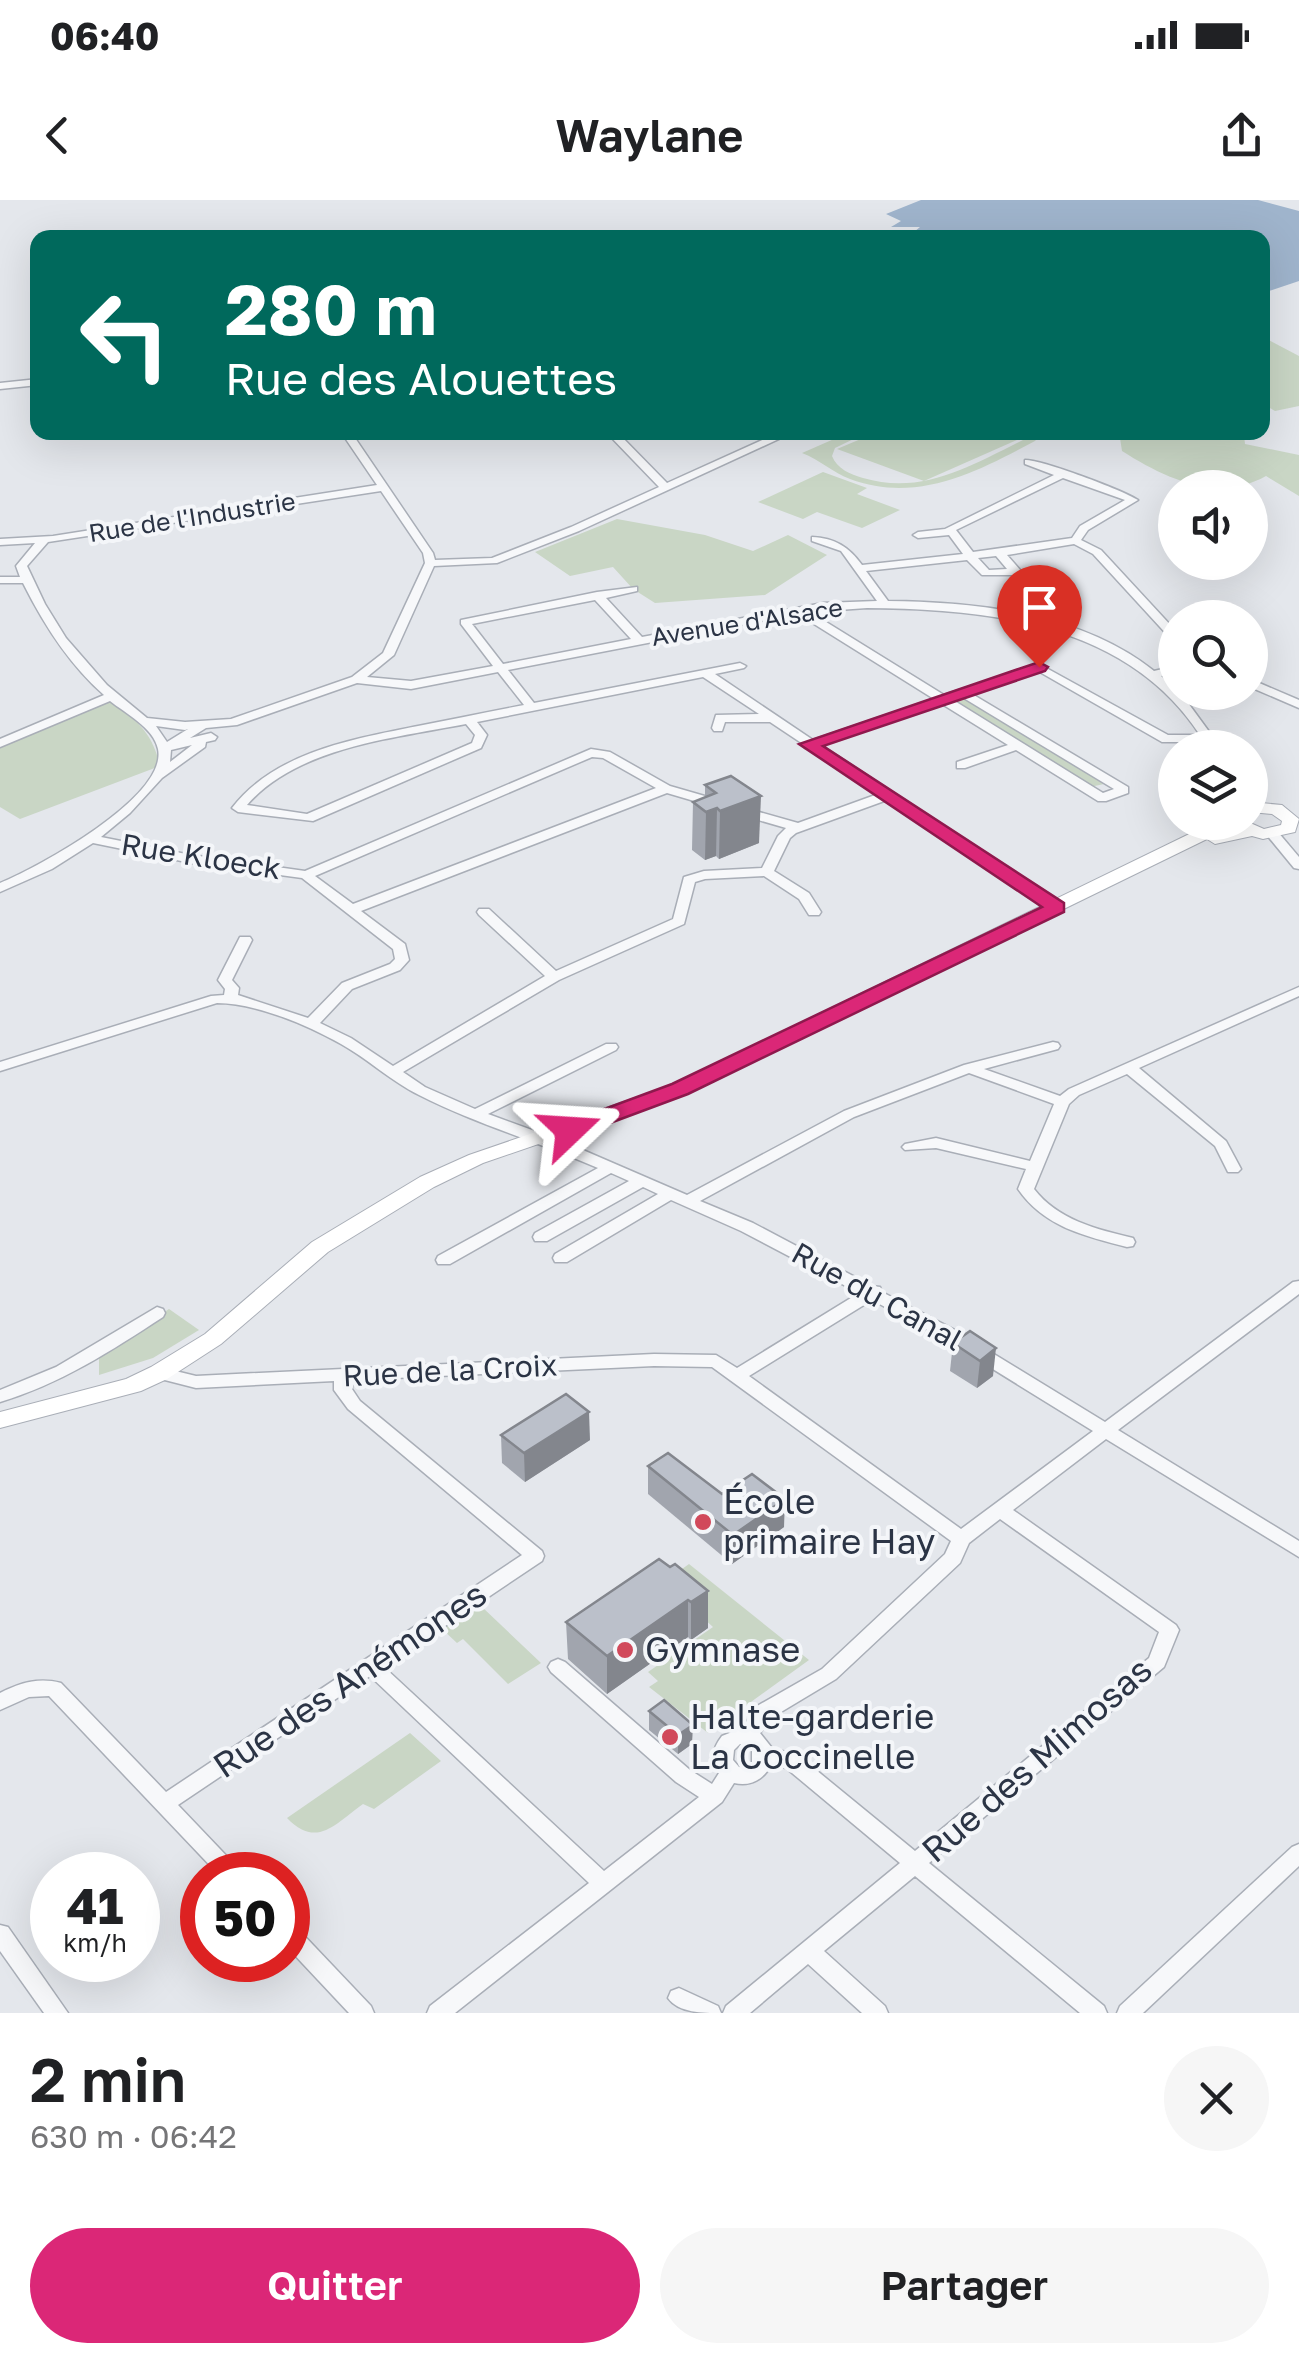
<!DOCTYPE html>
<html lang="fr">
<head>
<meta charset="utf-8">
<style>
	:root { --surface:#fff; --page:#f6f6f6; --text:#202124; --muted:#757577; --accent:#db2777 }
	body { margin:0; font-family:"Golos Text",sans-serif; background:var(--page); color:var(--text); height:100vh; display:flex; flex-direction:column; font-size:38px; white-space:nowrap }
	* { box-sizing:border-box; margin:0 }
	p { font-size:32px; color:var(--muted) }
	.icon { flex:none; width:55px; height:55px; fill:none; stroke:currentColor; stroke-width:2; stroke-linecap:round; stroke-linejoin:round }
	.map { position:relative; height:1813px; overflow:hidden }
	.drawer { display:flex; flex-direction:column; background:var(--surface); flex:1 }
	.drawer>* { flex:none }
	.hud { position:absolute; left:30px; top:30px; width:1240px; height:210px; border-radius:20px; box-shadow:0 10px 40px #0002; background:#00695c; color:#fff; overflow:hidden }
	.tools { position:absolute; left:1158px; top:270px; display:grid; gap:20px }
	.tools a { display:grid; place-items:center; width:110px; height:110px; border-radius:50%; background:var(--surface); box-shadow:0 10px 40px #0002; font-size:50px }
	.speed { position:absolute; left:30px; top:1652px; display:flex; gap:20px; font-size:50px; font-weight:700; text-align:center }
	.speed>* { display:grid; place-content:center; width:130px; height:130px; border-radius:50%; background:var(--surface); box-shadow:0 10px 40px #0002; line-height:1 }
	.speed small { font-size:25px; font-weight:400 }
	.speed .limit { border:15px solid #d22; background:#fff; color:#111 }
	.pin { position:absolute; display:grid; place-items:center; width:85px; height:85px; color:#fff; margin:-102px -42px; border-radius:50% 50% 50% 0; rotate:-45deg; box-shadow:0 0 10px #0007 }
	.pin .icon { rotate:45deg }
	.me { position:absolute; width:110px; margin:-55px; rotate:70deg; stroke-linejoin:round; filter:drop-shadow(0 0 8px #0008) }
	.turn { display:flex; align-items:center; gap:35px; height:210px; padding:0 30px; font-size:45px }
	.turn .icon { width:130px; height:130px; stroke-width:2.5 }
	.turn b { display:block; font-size:70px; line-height:85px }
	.round { display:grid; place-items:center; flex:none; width:105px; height:105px; border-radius:52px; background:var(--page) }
	.summary { display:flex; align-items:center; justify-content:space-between; height:170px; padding:0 30px }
	h1 { font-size:60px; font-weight:600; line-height:75px }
	.primary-button { display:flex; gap:20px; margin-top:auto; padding:20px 30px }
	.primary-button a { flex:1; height:115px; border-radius:60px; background:var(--accent); color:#fff; font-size:40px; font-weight:600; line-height:115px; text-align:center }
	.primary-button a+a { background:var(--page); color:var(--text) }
	.status { display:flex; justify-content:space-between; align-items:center; height:70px; padding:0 50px; background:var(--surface); direction:ltr }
	.status svg { height:28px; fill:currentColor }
	header { display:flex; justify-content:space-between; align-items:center; height:130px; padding:0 30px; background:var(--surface); font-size:45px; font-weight:600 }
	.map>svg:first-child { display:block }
	.green { fill:#c9d6c5 }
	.water { fill:#9fb4cc }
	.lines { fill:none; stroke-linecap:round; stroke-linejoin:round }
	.minor-casing { stroke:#a9aeb7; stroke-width:3 }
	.secondary-casing { stroke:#a9aeb7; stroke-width:2 }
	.minor { fill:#f7f8fa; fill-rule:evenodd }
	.secondary { fill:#fff; fill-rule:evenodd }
	.wall { fill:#a1a5ae }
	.shaded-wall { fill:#83868d }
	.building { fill:#bbc0ca; stroke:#83868d; stroke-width:2.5 }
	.route { fill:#db2777; stroke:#8e194d; stroke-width:2.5 }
	.poi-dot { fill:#d1495b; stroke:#f4f6f9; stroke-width:4 }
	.labels { text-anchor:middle; stroke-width:8; stroke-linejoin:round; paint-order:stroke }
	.far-street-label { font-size:25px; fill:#2b3445; stroke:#f4f6f9 }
	.street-label { font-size:30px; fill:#2b3445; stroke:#f4f6f9 }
	.near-poi-label { font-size:35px; fill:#2b3445; stroke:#f4f6f9; text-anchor:start }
	.near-street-label { font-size:35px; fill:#2b3445; stroke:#f4f6f9 }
</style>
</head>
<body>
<div class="status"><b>06:40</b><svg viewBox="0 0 49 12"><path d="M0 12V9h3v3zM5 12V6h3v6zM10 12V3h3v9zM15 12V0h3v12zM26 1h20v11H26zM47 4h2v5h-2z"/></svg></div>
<header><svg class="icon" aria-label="back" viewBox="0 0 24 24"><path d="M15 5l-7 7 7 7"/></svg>Waylane<svg class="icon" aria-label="share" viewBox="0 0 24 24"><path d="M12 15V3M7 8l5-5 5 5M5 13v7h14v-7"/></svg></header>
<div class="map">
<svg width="1299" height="1813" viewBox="0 0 1299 1813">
	<rect width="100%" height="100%" fill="#e4e7ec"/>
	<g class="green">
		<path d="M1263,137L1299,156V206L1275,211L1263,204Z"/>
		<path d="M850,232L866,233L835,248L832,256C837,269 850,274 863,278C924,296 973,264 1027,238L1031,233H1042L1035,241C977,272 917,304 850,279C832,272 820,260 802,253Z"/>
		<path d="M1141,232L1234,233L1244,235L1245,244L1299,255V296L1266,276C1218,303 1166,279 1122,251L1120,238Z"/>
		<path d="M1017,233L1026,236L924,281L837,249L875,233Z"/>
		<path d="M823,272L867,288L857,294L900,310L862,328L817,312L803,319L758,302Z"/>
		<path d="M617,319L705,335L753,351L788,335L827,355L765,395L655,403L633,389L613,367L570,376L535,352Z"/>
		<path d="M959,498H966L1104,584L1090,587L953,501Z"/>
		<path d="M107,500C135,518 152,531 160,566L20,619L0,607V545Z"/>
		<path d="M169,1109L199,1130L153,1158L99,1175V1155Z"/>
		<path d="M689,1364L809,1460L708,1533L649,1487L658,1481L648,1472L713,1427L664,1382Z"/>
		<path d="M481,1406L541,1463L508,1484L463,1439L457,1443L442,1429Z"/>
		<path d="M410,1533L441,1561L374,1609L363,1604C335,1624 317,1649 287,1618Z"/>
	</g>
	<path class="water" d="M921,0H1258L1299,11V81L1263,93L1262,38H916L914,32L920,27H891L901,21L886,14Z"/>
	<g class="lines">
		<g class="minor-casing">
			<g id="minor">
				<path d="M38,179V185L0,189V183Z"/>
				<path d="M341,232H351L433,353L435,360L492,358L571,327L659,287L606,232H617L667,283L780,232H794L579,331L497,363L434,366L394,455L367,477L411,481L493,466L461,424V420L597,392L637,387V391L606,398L642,437L823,403L877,401L841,351L812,341V337C835,338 849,347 862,365L963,354L949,335L918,338L913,335L918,332L945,329L1054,275L1025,264V260C1043,260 1122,290 1138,300L1088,330L1081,340L1101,350L1175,430V440L1171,439L1093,354L1074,344L1007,355L1042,395L1036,398L1032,397L1013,375H982L967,360L866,371L888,401C977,402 1082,413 1154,471L1175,466V473L1161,476L1175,488V492H1180L1221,548H1209L1205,542H1162L1038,471L972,494L1128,587V593L1106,601H1098L1016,550L965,568H957V562L1008,545L942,504L821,545L1062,705L1064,708L1062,711H1052L887,600L796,633L790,638L774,671L809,693L821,712L819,715H809L799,699L764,676L705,679L695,682L684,724L559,780L403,872L425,887L475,909L606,844H616L618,847L616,850L488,914L562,941L687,995L844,911L964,865L1053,842L1058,843L1060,846L1058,849L984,869L1060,896L1069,889L1299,787V796L1139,868L1226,941L1241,969L1238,972H1228L1215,946L1127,874L1079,895L1069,904L1034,989C1058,1020 1096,1029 1133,1038L1135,1042L1133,1046L1127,1047C1085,1036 1044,1027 1018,989L1026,969L936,948L905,950L902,947L905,944L936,938L1030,961L1054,904L969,873L854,917L700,1001L753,1023L872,1086L880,1087L882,1092L953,1129L1105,1222L1293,1082L1299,1081V1094L1118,1230L1299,1341V1357L1106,1239L1013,1310L1176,1425L1179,1430L1164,1467L929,1663L1104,1806L1107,1813H1080L915,1676L824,1751L885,1806L888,1813H862L808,1764L750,1813H723L726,1806L900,1663L786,1568L771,1565C764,1579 751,1587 734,1583L722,1602L455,1813H427L430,1806L589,1683L370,1476L178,1605L239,1669L242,1675H219L49,1496L29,1497L0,1510V1493C20,1483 38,1477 61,1483L166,1592L522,1355L348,1209L334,1190V1181L196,1188L153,1177L150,1173L153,1169L159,1167L196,1176L654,1154L716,1155L737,1168L859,1093L741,1031L671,1000L567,1062H555L553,1058L555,1054L658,994L643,987L547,1041H535L533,1037L535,1033L629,981L611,973L450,1064H438L436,1060L438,1056L598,968C539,942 476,924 419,895C391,881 368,859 341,844C307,825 256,803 217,803L0,871V862L211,796L224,795L225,789L218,780L240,737H250L252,740L232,780L239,788L238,795L308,818L342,783L390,764L395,759L393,749L302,678L191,663L93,643L52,669L0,692V683C37,668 168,597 158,549C154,528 125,513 110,501L0,547V539L104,495C69,464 44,425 23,383H0V377H20L16,366L35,343L0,345V339L53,336L377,285ZM1063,278L1125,300L1080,326L1072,338L973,352L956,330ZM381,291L423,353L425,363L383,453L352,477L231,519L185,522L147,518L107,485L66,438L45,404L27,366L48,342ZM996,356L1007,369L989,370L978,358ZM595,400L631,439L503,464L472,424ZM867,408C989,409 1127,423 1200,535H1168L1039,464L944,495L810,412ZM798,414L934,499L813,540L715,474L744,468L746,466L740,463L534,503L508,470ZM498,472L524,505C488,512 453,519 418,526C353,539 275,552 232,608L238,612L313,621L481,548L487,535L477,522L703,477L759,514L716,515L712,528L714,531H722L725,522H770L803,544L805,548H810L878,594L798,623L745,608L741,609V615L786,628L778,636L762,668L704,671L684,677L673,719L556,771L489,709H479L477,712L479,715L545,776L393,866L351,838L320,823L352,789L400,770L409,760L405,744L361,711L667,593L718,608L722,607V601L670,586L610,552L591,549L305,671L191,655L101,637L130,613L162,578L205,547L206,542L215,540L217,537L211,533L190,538L206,528L237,525L357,483L411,489ZM962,497L1114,589L1103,593L953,500ZM466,524L475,535L472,543L307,614L247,605C297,547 395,538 466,524ZM156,526L185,530L188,529L167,542ZM192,545L170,562L171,550ZM592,557L603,558L656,588L353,704L315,676ZM872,1100L941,1137L1093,1231L961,1329L749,1176ZM654,1166L712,1167L951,1341L945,1354L822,1469L757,1506L742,1528L722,1536C712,1549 711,1559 719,1573L712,1584L690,1570L565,1462L558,1459L551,1462L548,1467L551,1472L676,1582L699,1597L604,1671L384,1467L542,1361L544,1356L542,1351L360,1201L352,1189V1180ZM1000,1319L1159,1432L1149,1458L915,1651L799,1556L772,1548L760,1533L771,1518L836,1479L960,1363L969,1343ZM740,1544L748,1545L752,1550V1562L746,1568L739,1567L733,1560L734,1550Z"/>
				<path d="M1250,479L1299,500V508L1250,487Z"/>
				<path d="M1272,630L1277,631L1299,657V669L1294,668L1266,634Z"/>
				<path d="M157,1107L163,1109L165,1113L163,1117C111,1151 60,1184 0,1202V1190L56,1167Z"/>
				<path d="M1299,1644V1666L1143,1813H1117L1120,1806L1292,1647Z"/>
				<path d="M0,1725L8,1727L68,1813H44L0,1751Z"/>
				<path d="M288,1725L296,1727L371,1806L374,1813H349L288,1748Z"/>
				<path d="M679,1788L718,1806L721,1813C702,1813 679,1813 668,1798L671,1791Z"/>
			</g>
		</g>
		<g class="secondary-casing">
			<path id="secondary" d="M1250,602L1282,605L1299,619L1295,632L1263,639L1252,636L1215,644L1207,639L687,893L483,963L434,987L328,1052L221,1144L167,1179L141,1191L0,1228V1212L126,1179L151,1167L205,1134L312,1042L420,977L469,955L673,885L1214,622H1248L1264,629L1281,625L1282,621L1272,614L1250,612Z"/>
		</g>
		<use href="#minor" class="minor"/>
		<use href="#secondary" class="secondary"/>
	</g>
	<g class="wall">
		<path d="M731,576L759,643L719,659L716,656L705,660L692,650L693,602L705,597V585Z"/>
		<path d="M970,1131L993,1176L977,1188L950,1171L953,1143Z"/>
		<path d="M501,1235L590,1240L525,1282L502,1263Z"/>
		<path d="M648,1266L722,1294L784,1327L732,1364L648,1294Z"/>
		<path d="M670,1367L708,1391V1428L691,1440L688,1437L607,1494L568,1459L566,1422Z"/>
		<path d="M649,1511L692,1544L678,1554L649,1530Z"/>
	</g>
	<g class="shaded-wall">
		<path d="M761,596L759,643L719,659L720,611Z"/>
		<path d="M717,608L716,656L705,660L706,612Z"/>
		<path d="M996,1148L993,1176L977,1188L980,1161Z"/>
		<path d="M589,1212L590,1240L525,1282L524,1253Z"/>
		<path d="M785,1299L784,1327L732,1364L733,1335Z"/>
		<path d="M708,1391V1428L691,1440V1402Z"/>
		<path d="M688,1400V1437L607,1494V1456Z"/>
		<path d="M693,1525L692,1544L678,1554V1535Z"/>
	</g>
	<g class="building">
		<path d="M731,576L761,596L720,611L717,608L706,612L693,602L716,593L705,585Z"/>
		<path d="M970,1131L996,1148L980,1161L953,1143Z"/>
		<path d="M566,1194L589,1212L524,1253L501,1235Z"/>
		<path d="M668,1253L722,1294L752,1274L785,1299L733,1335L648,1266Z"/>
		<path d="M659,1359L670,1367L675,1364L708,1391L691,1402L688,1400L607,1456L566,1422Z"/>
		<path d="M664,1500L693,1525L678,1535L649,1511Z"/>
	</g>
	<path class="route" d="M1039,462L1048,467L1045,471L823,546L1064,703V712L688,894L578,935H561L558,930L561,925L672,884L1042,707L799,544Z"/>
	<g class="poi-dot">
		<circle cx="703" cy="1322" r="10"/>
		<circle cx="625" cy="1450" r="10"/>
		<circle cx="670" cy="1537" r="10"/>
	</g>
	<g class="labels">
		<g class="far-street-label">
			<text transform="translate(192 317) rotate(-9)" y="9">Rue de l'Industrie</text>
			<text transform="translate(747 422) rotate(-9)" y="9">Avenue d'Alsace</text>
		</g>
		<g class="street-label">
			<text transform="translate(201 657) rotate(9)" y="10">Rue Kloeck</text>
			<text transform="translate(877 1097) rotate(29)" y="10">Rue du Canal</text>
			<text transform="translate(450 1171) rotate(-3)" y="10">Rue de la Croix</text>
		</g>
		<g class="near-poi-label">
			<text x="723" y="1314">École<tspan x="723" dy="40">primaire Hay</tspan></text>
			<text x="645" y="1462">Gymnase</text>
			<text x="690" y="1529">Halte-garderie<tspan x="690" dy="40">La Coccinelle</tspan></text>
		</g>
		<g class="near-street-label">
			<text transform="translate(350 1480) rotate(-34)" y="12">Rue des Anémones</text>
			<text transform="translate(1037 1560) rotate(-41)" y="12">Rue des Mimosas</text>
		</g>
	</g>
</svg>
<div class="tools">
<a><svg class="icon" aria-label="sound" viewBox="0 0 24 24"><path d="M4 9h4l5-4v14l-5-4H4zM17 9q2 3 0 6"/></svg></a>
<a><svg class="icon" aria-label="search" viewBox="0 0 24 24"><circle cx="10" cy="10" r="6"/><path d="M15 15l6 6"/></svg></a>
<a><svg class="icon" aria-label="layers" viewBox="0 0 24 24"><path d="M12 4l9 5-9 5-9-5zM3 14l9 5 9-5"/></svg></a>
</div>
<div class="speed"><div>41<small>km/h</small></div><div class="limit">50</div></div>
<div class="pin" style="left:1039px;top:467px;background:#d93025"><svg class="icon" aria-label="arrive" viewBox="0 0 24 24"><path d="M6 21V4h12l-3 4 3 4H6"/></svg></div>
<svg class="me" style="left:570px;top:930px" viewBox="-20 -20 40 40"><path d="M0-17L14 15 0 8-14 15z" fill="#db2777" stroke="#fff" stroke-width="4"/></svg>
<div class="hud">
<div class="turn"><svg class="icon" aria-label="left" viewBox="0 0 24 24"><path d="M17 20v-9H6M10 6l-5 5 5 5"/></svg><div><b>280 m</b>Rue des Alouettes</div></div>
</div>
</div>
<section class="drawer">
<div class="summary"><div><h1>2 min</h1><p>630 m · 06:42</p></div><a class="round"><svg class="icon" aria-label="close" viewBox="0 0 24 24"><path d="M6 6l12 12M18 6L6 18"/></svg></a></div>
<div class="primary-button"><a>Quitter</a><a>Partager</a></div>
</section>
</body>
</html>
